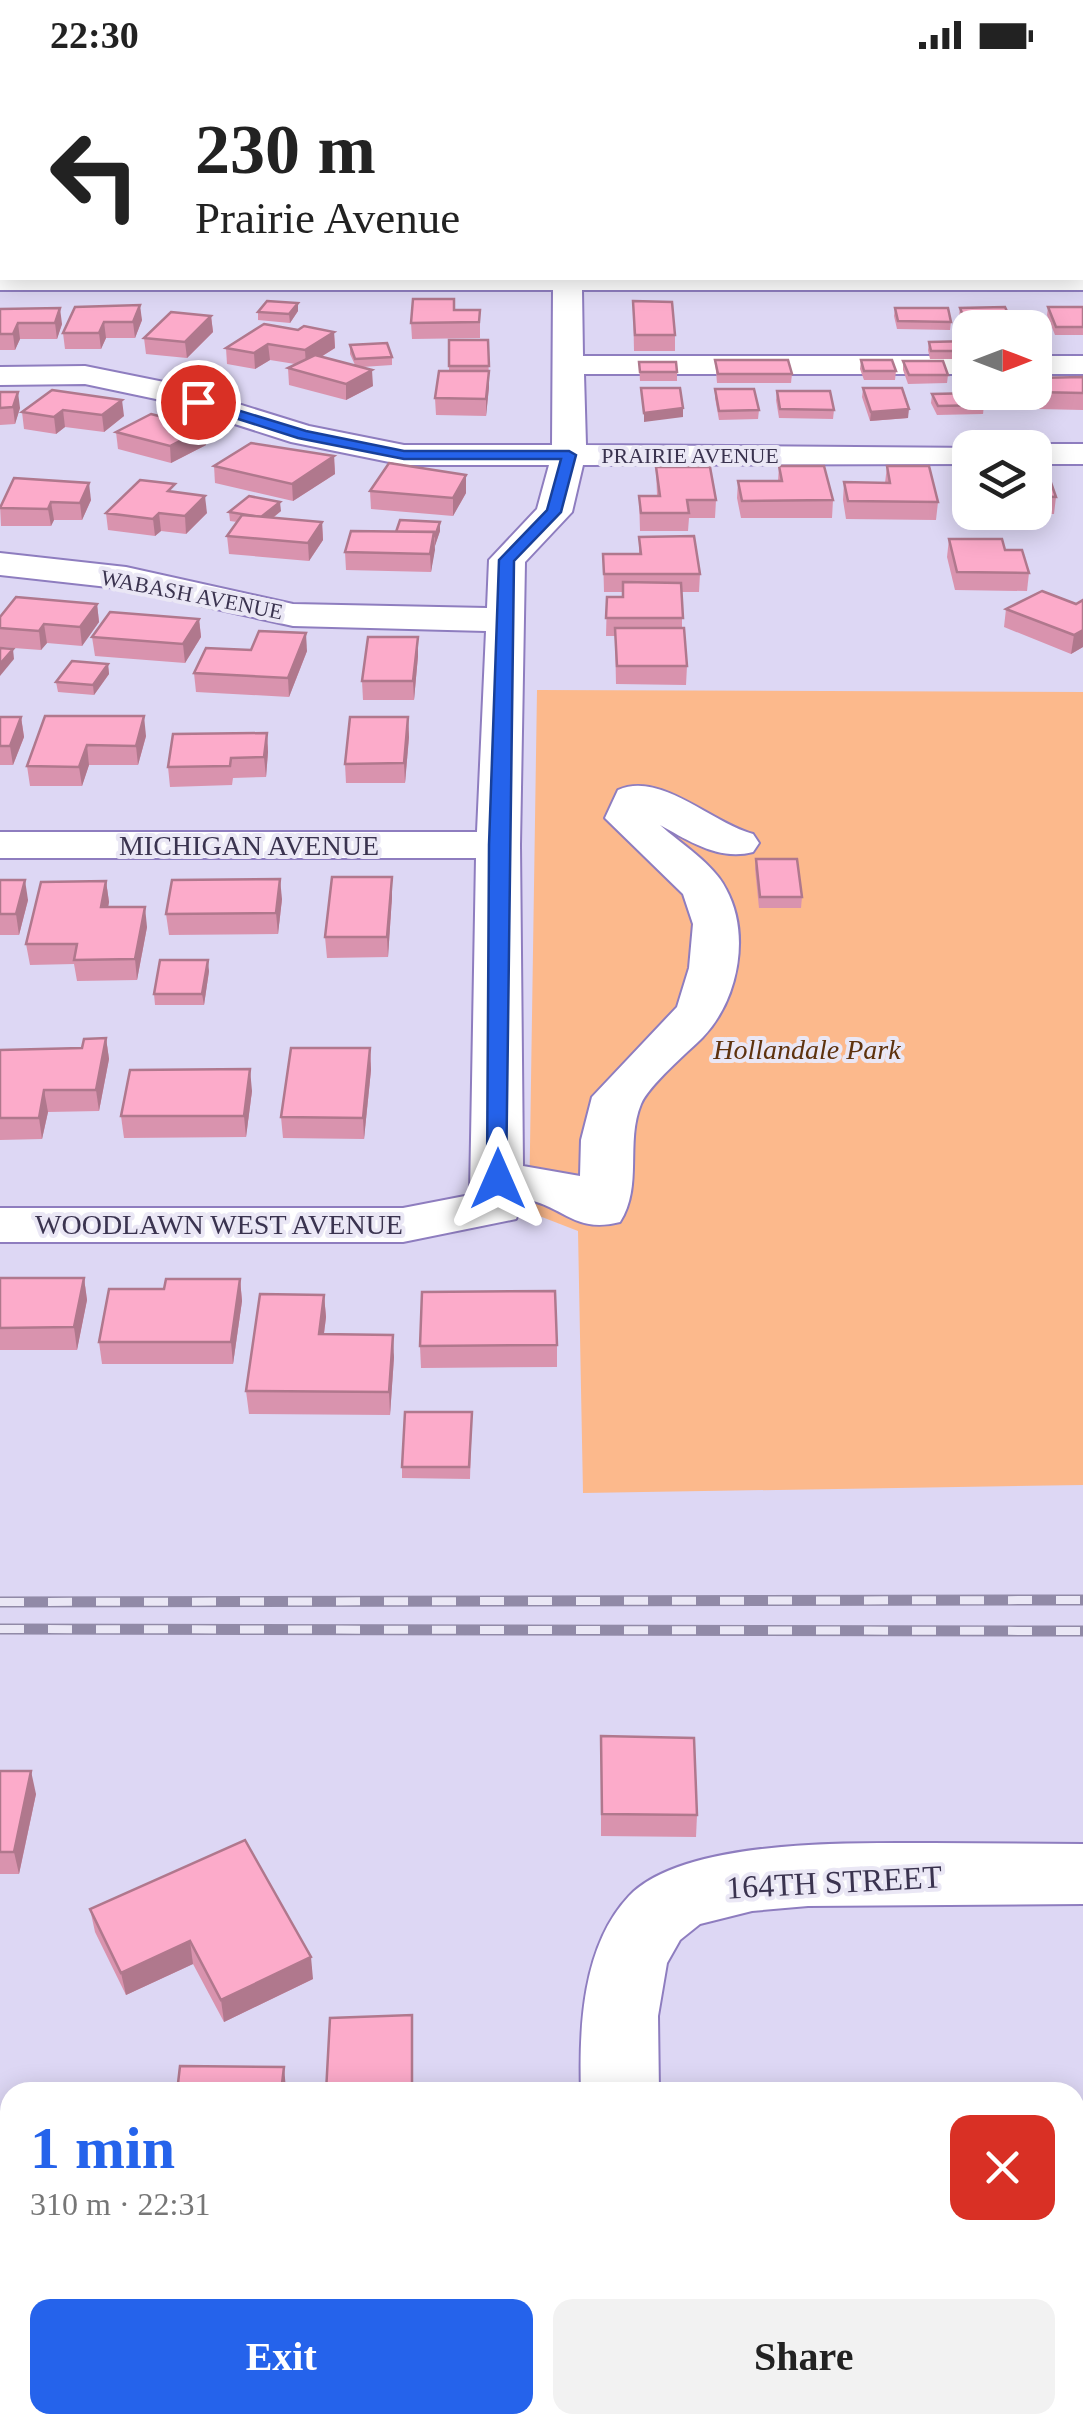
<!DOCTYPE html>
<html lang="en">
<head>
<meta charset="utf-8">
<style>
	:root { --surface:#fff; --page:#f2f2f2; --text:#222; --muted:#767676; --accent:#2563eb }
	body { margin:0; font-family:Georgia,serif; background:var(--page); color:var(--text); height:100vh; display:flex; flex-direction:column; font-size:38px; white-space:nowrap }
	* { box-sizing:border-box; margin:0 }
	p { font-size:32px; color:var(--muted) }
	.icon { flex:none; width:55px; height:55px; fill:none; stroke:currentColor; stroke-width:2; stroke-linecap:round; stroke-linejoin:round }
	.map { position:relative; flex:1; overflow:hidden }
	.drawer { position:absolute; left:0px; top:2012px; width:1085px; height:352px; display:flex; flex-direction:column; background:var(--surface); border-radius:30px 30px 0 0; box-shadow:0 5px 25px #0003 }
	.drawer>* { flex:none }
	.hud { position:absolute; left:0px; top:0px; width:1085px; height:210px; box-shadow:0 5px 25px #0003; background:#fff; color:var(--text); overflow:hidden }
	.needle { width:65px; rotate:90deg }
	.buttons { position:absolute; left:952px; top:240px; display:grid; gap:20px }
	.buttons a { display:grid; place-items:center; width:100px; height:100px; border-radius:20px; background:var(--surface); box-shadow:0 5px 25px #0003; font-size:50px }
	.pin { position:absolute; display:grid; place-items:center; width:85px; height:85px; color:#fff; margin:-42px; border:5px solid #fff; border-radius:50%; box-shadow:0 2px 10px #0007 }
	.me { position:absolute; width:110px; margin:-55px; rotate:0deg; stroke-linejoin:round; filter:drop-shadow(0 0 8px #0008) }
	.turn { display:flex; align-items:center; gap:35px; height:210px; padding:0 30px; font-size:45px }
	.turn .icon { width:130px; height:130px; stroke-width:2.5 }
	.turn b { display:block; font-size:70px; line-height:85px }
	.round { display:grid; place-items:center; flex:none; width:105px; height:105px; border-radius:20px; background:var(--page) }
	.head { display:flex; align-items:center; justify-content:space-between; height:170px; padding:0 30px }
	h1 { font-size:60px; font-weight:600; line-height:75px; color:var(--accent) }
	.button { display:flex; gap:20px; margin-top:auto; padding:20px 30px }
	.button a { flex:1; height:115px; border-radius:20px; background:var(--accent); color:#fff; font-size:40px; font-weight:600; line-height:115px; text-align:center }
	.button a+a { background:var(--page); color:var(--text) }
	.status { display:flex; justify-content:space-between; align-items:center; height:70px; padding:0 50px; background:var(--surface); direction:ltr }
	.status svg { height:28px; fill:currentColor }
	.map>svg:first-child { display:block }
	.built { fill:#d5cbf9 }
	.green { fill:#fcb98c }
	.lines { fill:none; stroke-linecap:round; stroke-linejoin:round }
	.minor-casing { stroke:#8e7dbf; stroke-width:4 }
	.minor { fill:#fff; fill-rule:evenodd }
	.rail-far1-casing { stroke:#918aa7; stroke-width:5 }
	.rail-casing { stroke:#918aa7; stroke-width:11 }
	.rail-far1 { stroke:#eae7f5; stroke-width:4; stroke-dasharray:11; stroke-linecap:butt }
	.rail { stroke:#eae7f5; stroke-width:8; stroke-dasharray:24; stroke-linecap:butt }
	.wall { fill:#d993ae }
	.shaded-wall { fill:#b0788d }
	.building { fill:#fcabca; stroke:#b0788d; stroke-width:2.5 }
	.route { fill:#2563eb; stroke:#184099; stroke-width:2.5 }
	.labels { text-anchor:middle; stroke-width:8; stroke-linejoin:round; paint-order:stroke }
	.far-street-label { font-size:22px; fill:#3a334f; stroke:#eae7f5 }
	.street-label { font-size:28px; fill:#3a334f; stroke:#eae7f5 }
	.park-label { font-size:28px; font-style:italic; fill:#5e320e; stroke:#eae7f5 }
	.near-street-label { font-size:32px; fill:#3a334f; stroke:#eae7f5 }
</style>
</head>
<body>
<div class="status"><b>22:30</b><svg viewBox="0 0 49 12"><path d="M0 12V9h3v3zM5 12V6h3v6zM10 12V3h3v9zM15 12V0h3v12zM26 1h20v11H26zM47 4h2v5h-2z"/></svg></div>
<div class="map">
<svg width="1083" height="2364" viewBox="0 0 1083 2364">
	<rect width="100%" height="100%" fill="#ddd7f4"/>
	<path class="built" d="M0,0H349L2,2L0,101Z"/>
	<g class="green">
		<path d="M518,0H1083V58L1082,2H509Z"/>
		<path d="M537,620L1083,622V1415L583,1423L578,1161L529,1142Z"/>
	</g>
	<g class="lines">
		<g class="minor-casing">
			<g id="minor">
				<rect x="0" y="7" width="2" height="14"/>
				<path d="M0,60L2,61V76H0Z"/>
				<path d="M0,202L2,208H1082L1083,202V220H582L583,286H970V304H584L586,375L982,378H970V394L583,395L572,442L525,492L520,775L523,1096L580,1106L581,1070L592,1027L677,937L689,898L693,854L683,824L605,748L618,720C661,701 711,753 753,764L759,773L753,782C719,791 689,771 660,755C681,774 714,794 726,819C751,865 738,930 703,967C687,983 649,1015 641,1034C625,1073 643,1116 620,1152C574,1164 563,1135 524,1129L516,1149L403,1172H0V1138H403L470,1125L476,788H0V762H477L486,561L293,556L126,519L0,505V483L126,497L293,534L487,538L489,490L537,439L549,395H404L291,372L156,329L85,314L0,315V297L85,296L174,314L309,356L404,375H552L553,220H0Z"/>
				<rect x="1035" y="286" width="48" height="18"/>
				<path d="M1035,374H1083V394H1035V378H1023Z"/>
				<path d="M932,1773L1083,1774V1834L808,1836L752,1841L700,1854L680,1870L667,1893L658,1946L659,2022H581C579,1958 582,1876 629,1826C684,1768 856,1773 932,1773Z"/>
				<rect x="584" y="2355" width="86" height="9"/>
			</g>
		</g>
		<use href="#minor" class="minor"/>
		<g class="rail-far1-casing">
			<path id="rail-far1" d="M434,2L443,0"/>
		</g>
		<g class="rail-casing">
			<g id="rail">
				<path d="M0,1532L1083,1530"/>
				<path d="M0,1559L1083,1561"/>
			</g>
		</g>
		<use href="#rail-far1" class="rail-far1"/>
		<use href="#rail" class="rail"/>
	</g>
	<g class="wall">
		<path d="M633,231L675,265V281H634Z"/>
		<path d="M75,237L142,250L135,268H106L101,279H65L63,263Z"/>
		<path d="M1048,237H1083V265H1055L1047,245Z"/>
		<path d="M895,238L951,252L950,260L897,259L894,246Z"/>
		<path d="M960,238L1014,258H970V262L966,261L959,246Z"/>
		<path d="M0,239L62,254L57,269H20L15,280H0Z"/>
		<path d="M454,240H480V268L412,269L411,253Z"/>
		<path d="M298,241L290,253L258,250V242Z"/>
		<path d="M211,246L213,262L187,288L146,284L144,268Z"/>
		<path d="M298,260L334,262L335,278L321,287L355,295L350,284V275L392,287V295L362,297L373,316L346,330L289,315L288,298L295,294L270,290L255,299L227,294L226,278Z"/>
		<path d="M449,270H488L489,317L486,346L436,345L435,328L449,301Z"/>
		<path d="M970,271V289H930L928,280L929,272Z"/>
		<path d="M715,290L792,304L791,313H717Z"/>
		<path d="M861,290L896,301L895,310H864L860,299Z"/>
		<path d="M903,291L948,305L947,313L908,314L903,300Z"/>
		<path d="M639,292L677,302V311H640Z"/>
		<path d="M1083,307V340L1000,338L994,325V322H1035Z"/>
		<path d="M863,318L908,348L870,351L862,327Z"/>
		<path d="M715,319L759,340L758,349L719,350L715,328Z"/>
		<path d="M52,320L124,346L104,362L65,357L56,364L24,359L22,342Z"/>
		<path d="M777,321L834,340L833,349L779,348L776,330Z"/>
		<path d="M0,322L20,338L15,354L0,355Z"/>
		<path d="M932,324L984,335L983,344L937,345L931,333Z"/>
		<path d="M116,362L206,375L171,393L118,379Z"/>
		<path d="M334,386L335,404L293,431L215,413L214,396Z"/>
		<path d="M779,396L833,430L832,448H741L737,428L738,411H778Z"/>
		<path d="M887,396L938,432L936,450L846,449L843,430L844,412L885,413Z"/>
		<path d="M656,397L716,430L715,448H689L688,461H640L639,426H657Z"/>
		<path d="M466,405V423L453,446L371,439L370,421Z"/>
		<path d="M1035,407L1056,427L1054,444H986L1035,442Z"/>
		<path d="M176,422L207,443L186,464L161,461L155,466L108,460L106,443Z"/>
		<path d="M91,430L82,450H54L51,456H1L0,435Z"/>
		<path d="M281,441L273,448L322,452L323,470L309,491L229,484L227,466L237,452L230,451L229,442Z"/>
		<path d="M440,452V461L435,475L431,502L346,500L345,482L396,462Z"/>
		<path d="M639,467L700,504L699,522H682V558L687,596L686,615L616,614L615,566H606L607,527H623V522H604L603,484H639Z"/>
		<path d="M949,469L1005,480L1029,503L1027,521L955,520L947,487Z"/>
		<path d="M1083,530V577L1071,584L1004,557L1006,539L1076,534Z"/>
		<path d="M97,534L99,552L82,576L47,573L41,580L0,577V547Z"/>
		<path d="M199,549L201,567L185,593L95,586L92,567Z"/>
		<path d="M251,580L307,581L289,627L196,622L194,603Z"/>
		<path d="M418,586L414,630H363L362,611Z"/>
		<path d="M108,594L109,604L94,625L58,622L56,612Z"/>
		<path d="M45,646L146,666L138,695H89L82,716H30L27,696Z"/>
		<path d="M0,647H21L24,667L13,695H0Z"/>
		<path d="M408,647L409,667L405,713H346L345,694Z"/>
		<path d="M267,663L268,682L266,707L233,708L232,715L170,717L168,697Z"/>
		<path d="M756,789L802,827L801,838H759L755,799Z"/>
		<path d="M0,810L28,830L19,865H0Z"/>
		<path d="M106,811L109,832L108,837L147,857L137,910L77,911L74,894L30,895L26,874Z"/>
		<path d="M392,827L388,887L327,888L325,867Z"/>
		<path d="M282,829L278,864L169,865L166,844Z"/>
		<path d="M209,901L204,935H155L154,924Z"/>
		<path d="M106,968L109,989L99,1041L48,1042L42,1069L0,1070V980L82,978Z"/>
		<path d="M370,978L371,1000L364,1069L283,1068L281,1047Z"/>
		<path d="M252,1021L246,1067L124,1068L121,1046Z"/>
		<path d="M0,1208H84L87,1230L77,1280H0Z"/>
		<path d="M240,1209L242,1231L233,1294H102L99,1272L164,1219Z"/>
		<path d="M324,1225L326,1247L324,1264L394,1287L390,1345L249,1344L246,1321Z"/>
		<path d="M557,1275V1297L421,1298L420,1276Z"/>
		<path d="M472,1342L470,1409L402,1408V1397Z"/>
		<path d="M601,1689L697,1745L696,1767L601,1766Z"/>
		<path d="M0,1701L36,1724L19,1804H0Z"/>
		<path d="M90,1839L313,1909L224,1952L193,1894L126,1925L95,1862Z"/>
		<path d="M1075,2081L1083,2121V2331H1075Z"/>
	</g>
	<g class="shaded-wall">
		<path d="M298,233V241L290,253L289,244Z"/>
		<path d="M140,235L142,250L135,268L133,252Z"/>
		<path d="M60,238L62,254L57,269L55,253Z"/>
		<path d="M211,246L213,262L187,288L185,272Z"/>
		<path d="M104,252L106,268L101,279L99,263Z"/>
		<path d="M18,253L20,269L15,280L13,264Z"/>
		<path d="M334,262L335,278L306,296L305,280Z"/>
		<path d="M268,274L270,290L255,299L254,283Z"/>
		<path d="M372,300L373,316L346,330V314Z"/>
		<path d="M489,301V317L486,346V329Z"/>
		<path d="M18,322L20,338L15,354L13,337Z"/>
		<path d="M122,330L124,346L104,362L102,345Z"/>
		<path d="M683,338V347L644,352V343Z"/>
		<path d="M909,339L908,348L870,351L871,342Z"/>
		<path d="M63,340L65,357L56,364L54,347Z"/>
		<path d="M205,358L206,375L171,393L170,376Z"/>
		<path d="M334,386L335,404L293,431L292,414Z"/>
		<path d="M466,405V423L453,446V428Z"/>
		<path d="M89,413L91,430L82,450L80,433Z"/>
		<path d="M205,426L207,443L186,464L185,446Z"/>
		<path d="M51,432L54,450L51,456L48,439Z"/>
		<path d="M280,432L281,441L261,457L260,448Z"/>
		<path d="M159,443L161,461L155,466L153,449Z"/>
		<path d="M322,452L323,470L309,491L308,473Z"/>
		<path d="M440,452V461L435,476V466Z"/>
		<path d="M434,462L435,480L431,502L430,484Z"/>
		<path d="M97,534L99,552L82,576L80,557Z"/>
		<path d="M199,549L201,567L185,593L183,574Z"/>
		<path d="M44,554L47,573L41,580L39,561Z"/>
		<path d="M1083,560V577L1071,584L1074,565Z"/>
		<path d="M306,563L307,581L289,627L288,608Z"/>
		<path d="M418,567V586L414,630L413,611Z"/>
		<path d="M13,579L14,589L0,606V594Z"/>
		<path d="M108,594L109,604L94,625L93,615Z"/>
		<path d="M144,646L146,666L138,695L136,676Z"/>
		<path d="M21,647L24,667L13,695L10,676Z"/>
		<path d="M408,647L409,667L405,713L404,693Z"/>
		<path d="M267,663L268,682L266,707L264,687Z"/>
		<path d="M87,675L89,695L82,716L79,697Z"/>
		<path d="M392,807V827L388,887L387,867Z"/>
		<path d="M280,809L282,829L278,864L276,843Z"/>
		<path d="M25,810L28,830L19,865L16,844Z"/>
		<path d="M106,811L109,832L104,858L101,837Z"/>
		<path d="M145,837L147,857L137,910L135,889Z"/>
		<path d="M208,890L209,901L204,935L202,924Z"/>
		<path d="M106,968L109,989L99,1041L96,1020Z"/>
		<path d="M370,978L371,1000L364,1069L363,1048Z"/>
		<path d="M250,999L252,1021L246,1067L244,1046Z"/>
		<path d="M44,1020L48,1042L42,1069L39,1048Z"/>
		<path d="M84,1208L87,1230L77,1280L74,1257Z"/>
		<path d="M240,1209L242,1231L233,1294L231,1272Z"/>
		<path d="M324,1225L326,1247L321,1286L319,1264Z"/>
		<path d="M393,1265L394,1287L390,1345L389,1322Z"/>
		<path d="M31,1701L36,1724L19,1804L14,1782Z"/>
		<path d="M190,1871L193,1894L126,1925L121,1903Z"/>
		<path d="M311,1887L313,1909L224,1952L221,1930Z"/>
		<path d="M284,1997L286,2019V2022H281Z"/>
	</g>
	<g class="building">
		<path d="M413,229H454V240H480L479,252L411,253Z"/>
		<path d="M267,231L298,233L289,244L258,242Z"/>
		<path d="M633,231L672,232L675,265H635Z"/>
		<path d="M140,235L133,252H104L99,263H63L75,237Z"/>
		<path d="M1005,237L1014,257L966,253L960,238Z"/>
		<path d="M1048,237H1083V257H1056Z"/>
		<path d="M60,238L55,253H18L13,264H0V239Z"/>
		<path d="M895,238H948L951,252L898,251Z"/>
		<path d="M171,242L211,246L185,272L144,268Z"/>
		<path d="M264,254L298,260L304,256L334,262L305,280L268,274L254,283L226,278Z"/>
		<path d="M449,270H488L489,296H449Z"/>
		<path d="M970,271V281H931L929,272Z"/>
		<path d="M387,273L392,287L355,289L350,275Z"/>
		<path d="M315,285L372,300L346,314L288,298Z"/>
		<path d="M715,290H788L792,304H718Z"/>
		<path d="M861,290H892L896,301H864Z"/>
		<path d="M903,291H943L948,305H909Z"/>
		<path d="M639,292H676L677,302H640Z"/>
		<path d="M439,301H489L486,329L435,328Z"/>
		<path d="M1083,307V323L1035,322V308Z"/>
		<path d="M641,318H680L683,338L644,343Z"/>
		<path d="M863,318H902L909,339L871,342Z"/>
		<path d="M715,319H754L759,340L719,341Z"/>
		<path d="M52,320L122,330L102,345L63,340L54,347L22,342Z"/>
		<path d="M777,321H830L834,340L780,339Z"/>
		<path d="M0,322H18L13,337L0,338Z"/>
		<path d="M978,323L984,335L938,336L932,324Z"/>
		<path d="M151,344L205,358L170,376L116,362Z"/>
		<path d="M251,373L334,386L292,414L214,396Z"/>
		<path d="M389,393L466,405L453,428L370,421Z"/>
		<path d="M779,396H824L833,430L742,431L738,411H782Z"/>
		<path d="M887,396H929L938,432L848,431L844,412L890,413Z"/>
		<path d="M656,397H710L716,430H687L689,443H641L639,426H660Z"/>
		<path d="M1035,407H1049L1056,427L1035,426Z"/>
		<path d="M14,408L89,413L80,433L51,432L48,439L0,438Z"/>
		<path d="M140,410L175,414L168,421L205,426L185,446L159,443L153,449L106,443Z"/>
		<path d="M249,426L280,432L261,447L229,442Z"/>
		<path d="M242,445L322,452L308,473L227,466Z"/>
		<path d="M400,450L440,452L435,466H434V462H396Z"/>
		<path d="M351,461L434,462L430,484L345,482Z"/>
		<path d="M694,466L700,504H604L603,484H641L639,467Z"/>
		<path d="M949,469H1002L1005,480H1022L1029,503L957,502Z"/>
		<path d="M623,512L681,513L683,548H606L607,527H623Z"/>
		<path d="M1042,521L1076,534L1083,530V560L1074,565L1006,539Z"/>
		<path d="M16,527L97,534L80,557L44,554L39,561L0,558V547Z"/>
		<path d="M110,542L199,549L183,574L92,567Z"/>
		<path d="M615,558H684L687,596H617Z"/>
		<path d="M259,561L306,563L288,608L194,603L206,578L251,580Z"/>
		<path d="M368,567H418L413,611H362Z"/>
		<path d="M0,578L13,579L0,594Z"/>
		<path d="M72,591L108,594L93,615L56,612Z"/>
		<path d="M45,646H144L136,676L87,675L79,697L27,696Z"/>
		<path d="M0,647H21L10,676H0Z"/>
		<path d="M350,647H408L404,693L345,694Z"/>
		<path d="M267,663L264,687L231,688L230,696L168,697L173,664Z"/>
		<path d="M756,789H797L802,827H760Z"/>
		<path d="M332,807H392L387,867H325Z"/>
		<path d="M280,809L276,843L166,844L172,810Z"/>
		<path d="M0,810H25L16,844H0Z"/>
		<path d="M106,811L101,837H145L135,889L74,890L77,874H26L41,812Z"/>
		<path d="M160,890H208L202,924H154Z"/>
		<path d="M106,968L96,1020H44L39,1048H0V980L82,978L84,969Z"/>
		<path d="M291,978H370L363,1048L281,1047Z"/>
		<path d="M250,999L244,1046H121L130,1000Z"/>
		<path d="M0,1208H84L74,1257L0,1258Z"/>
		<path d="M166,1209H240L231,1272H99L109,1219H164Z"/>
		<path d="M555,1221L557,1275L420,1276L422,1222Z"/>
		<path d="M260,1224L324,1225L319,1264L393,1265L389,1322L246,1321Z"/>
		<path d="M405,1342H472L469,1397H402Z"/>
		<path d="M601,1666L694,1668L697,1745L602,1744Z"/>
		<path d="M0,1701H31L14,1782H0Z"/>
		<path d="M245,1770L311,1887L221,1930L190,1871L121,1903L90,1839Z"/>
		<path d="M412,1945V2022H326L330,1948Z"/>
		<path d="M180,1996L284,1997L281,2022H177Z"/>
		<path d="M1075,2081L1083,2121V2296H1075Z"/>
		<path d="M219,2355H345V2364H218Z"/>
	</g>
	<path class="route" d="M198,328L306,361L404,381H569L576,385L561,442L514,491L506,1114H490L487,1109L489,775L499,490L547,440L561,389H404L298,368L194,335Z"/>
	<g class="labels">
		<g class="far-street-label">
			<text x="690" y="393">PRAIRIE AVENUE</text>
			<text transform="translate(192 524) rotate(11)" y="8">WABASH AVENUE</text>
		</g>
		<g class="street-label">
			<text x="249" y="785">MICHIGAN AVENUE</text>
			<text x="219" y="1164">WOODLAWN WEST AVENUE</text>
		</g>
		<g class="park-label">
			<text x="807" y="989">Hollandale Park</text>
		</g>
		<g class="near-street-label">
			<text transform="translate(834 1812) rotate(-3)" y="11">164TH STREET</text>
		</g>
	</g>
</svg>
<div class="buttons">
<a><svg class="needle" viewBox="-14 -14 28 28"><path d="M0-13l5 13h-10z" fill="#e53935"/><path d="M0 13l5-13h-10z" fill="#767676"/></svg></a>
<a><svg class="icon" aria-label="layers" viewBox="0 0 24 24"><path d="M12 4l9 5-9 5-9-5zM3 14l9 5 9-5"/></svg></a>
</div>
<div class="pin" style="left:198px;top:332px;background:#d93025"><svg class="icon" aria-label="arrive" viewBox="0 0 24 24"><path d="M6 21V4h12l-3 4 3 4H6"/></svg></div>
<svg class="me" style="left:498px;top:1109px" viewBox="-20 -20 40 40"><path d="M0-17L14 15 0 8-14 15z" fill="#2563eb" stroke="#fff" stroke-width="4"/></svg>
<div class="hud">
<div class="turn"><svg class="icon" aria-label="left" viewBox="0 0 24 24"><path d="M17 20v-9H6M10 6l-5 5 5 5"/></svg><div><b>230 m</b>Prairie Avenue</div></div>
</div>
<section class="drawer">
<div class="head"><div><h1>1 min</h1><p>310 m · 22:31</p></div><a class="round" style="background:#d93025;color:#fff"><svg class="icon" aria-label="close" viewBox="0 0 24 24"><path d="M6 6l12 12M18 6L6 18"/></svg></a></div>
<div class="button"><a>Exit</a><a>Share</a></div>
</section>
</div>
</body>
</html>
